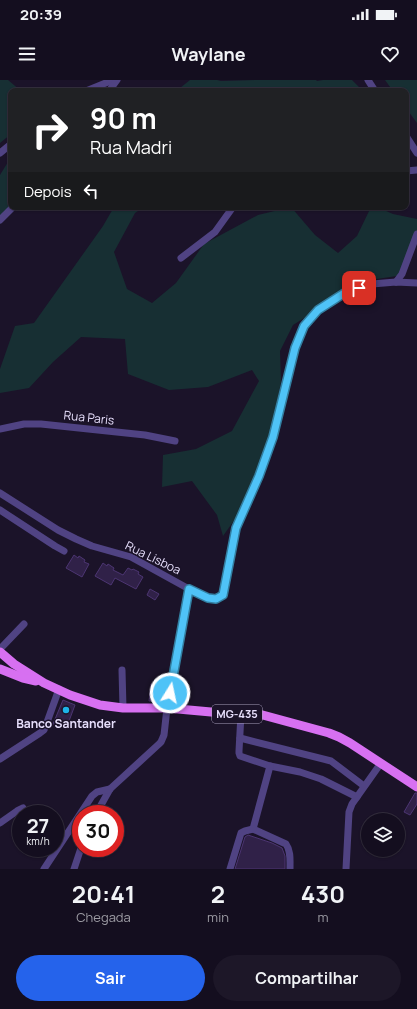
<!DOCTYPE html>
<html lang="pt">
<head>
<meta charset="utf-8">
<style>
	:root { --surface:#140e1f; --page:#1d1728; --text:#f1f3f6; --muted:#9d9ca4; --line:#332e3d; --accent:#2563eb }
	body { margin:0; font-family:Manrope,sans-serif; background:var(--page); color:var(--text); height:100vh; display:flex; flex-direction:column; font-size:15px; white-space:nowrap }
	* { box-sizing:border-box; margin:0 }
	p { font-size:13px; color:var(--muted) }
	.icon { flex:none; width:22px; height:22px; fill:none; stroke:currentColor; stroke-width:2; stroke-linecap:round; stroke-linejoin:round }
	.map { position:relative; height:789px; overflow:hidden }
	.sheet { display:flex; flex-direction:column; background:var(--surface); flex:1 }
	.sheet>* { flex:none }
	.top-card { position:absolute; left:8px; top:8px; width:401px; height:122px; border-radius:8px; box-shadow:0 1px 3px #0004,0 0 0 1px var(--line); background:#202124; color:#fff; overflow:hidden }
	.buttons { position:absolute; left:361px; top:733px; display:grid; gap:8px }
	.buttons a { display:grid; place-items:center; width:44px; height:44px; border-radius:50%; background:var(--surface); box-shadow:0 1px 3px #0004,0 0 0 1px var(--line); font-size:20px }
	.speed { position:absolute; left:12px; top:725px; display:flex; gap:8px; font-size:20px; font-weight:700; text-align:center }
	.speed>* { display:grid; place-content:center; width:52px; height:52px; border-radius:50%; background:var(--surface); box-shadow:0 1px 3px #0004,0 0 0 1px var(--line); line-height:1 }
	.speed small { font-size:10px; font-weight:400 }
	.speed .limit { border:6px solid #d22; background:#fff; color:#111 }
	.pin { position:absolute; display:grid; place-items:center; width:34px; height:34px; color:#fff; margin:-17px; border-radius:8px; box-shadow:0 2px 6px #0006 }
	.me { position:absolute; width:44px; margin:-22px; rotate:10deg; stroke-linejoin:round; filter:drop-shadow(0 0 3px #0008) }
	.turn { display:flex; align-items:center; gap:14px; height:84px; padding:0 16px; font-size:18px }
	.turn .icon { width:52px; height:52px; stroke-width:2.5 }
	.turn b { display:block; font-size:28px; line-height:34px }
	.then { display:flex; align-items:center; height:38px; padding:0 16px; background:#0003; gap:8px; font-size:15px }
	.eta { display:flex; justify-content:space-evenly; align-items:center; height:68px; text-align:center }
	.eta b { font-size:24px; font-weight:700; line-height:28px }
	.action { display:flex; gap:8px; margin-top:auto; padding:8px 16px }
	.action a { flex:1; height:46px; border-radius:24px; background:var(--accent); color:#fff; font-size:16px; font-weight:700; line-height:46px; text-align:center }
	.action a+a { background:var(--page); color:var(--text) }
	.status { display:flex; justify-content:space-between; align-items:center; height:28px; padding:0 20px; background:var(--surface); direction:ltr }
	.status svg { height:11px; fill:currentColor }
	header { display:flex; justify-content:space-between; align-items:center; height:52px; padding:0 16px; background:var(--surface); font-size:18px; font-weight:700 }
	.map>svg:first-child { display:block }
	.green { fill:#172f33 }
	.building { fill:#302148; stroke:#4c3572 }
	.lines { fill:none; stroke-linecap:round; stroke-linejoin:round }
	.minor { stroke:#504383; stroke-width:7 }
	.major { stroke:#d770f1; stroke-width:9 }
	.route-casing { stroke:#337fa1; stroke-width:10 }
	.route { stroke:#4fc3f7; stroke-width:7 }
	.poi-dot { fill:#1db3e9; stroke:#1b1329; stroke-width:1.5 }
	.labels { text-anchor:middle; stroke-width:3; stroke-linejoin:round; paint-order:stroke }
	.shield { fill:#1b1329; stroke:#aaa2bd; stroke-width:1 }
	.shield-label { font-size:11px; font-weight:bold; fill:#e7dffc }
	.street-label { font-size:12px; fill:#e7dffc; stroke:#1b1329 }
	.poi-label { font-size:12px; font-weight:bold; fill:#e7dffc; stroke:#1b1329 }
</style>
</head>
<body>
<div class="status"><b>20:39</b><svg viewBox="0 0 49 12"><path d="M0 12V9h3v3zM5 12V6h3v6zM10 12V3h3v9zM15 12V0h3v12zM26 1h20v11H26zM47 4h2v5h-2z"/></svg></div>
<header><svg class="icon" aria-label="menu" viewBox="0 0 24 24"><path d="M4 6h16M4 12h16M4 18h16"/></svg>Waylane<svg class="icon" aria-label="heart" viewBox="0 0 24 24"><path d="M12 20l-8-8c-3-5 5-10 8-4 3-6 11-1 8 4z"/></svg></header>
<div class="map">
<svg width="417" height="789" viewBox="0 0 417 789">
	<rect width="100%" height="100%" fill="#1b1329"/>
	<g class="green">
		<path d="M0,0H8L21,11H11V54L0,63Z"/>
		<path d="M190,0H217L221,1L255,0H316L317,1L323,0H352L363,11H179L180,8Z"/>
		<path d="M385,0H417V43L406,28V11H393Z"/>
		<path d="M11,77V127H18L0,144V95Z"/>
		<path d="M114,127H144L135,133L114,172L127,209L152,223L176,203L204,164L258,135L291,127L315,155L338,173L357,156L371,127H377L393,134L417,139V154L403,195L364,201L293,245L280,271L281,302L269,363L240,432L223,456L217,435L192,401L162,407L163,375L196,369L232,351L259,301L252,290L208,307L169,310L128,294L125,259L81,257L53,282L29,308L0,313V289L15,246L34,243L103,146Z"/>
	</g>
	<g class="building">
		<path d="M74,475L78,478L79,476L85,480L84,482L89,484L82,497L66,488Z"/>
		<path d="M103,483L107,486L108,484L114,488L113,490L123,495L128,488L132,490L133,489L139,492L138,494L143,497L136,509L115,498L111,505L95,496Z"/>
		<path d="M150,509L159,514L155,520L147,515Z"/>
		<path d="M151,604L166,607L163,621H149Z"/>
		<path d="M63,620L75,625L66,649L53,644Z"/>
		<path d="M415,713H417V724L410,735L404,732Z"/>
		<path d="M248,755L272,763L282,768L285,776V789H235L245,757Z"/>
	</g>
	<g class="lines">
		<g class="minor">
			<path d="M368,0L375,11"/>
			<path d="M86,11L113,0"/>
			<path d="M109,11L117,0"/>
			<path d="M406,56L417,73"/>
			<path d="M0,73L11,64"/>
			<path d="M406,91L417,90"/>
			<path d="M0,140L13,127"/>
			<path d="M181,178L215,152L233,127"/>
			<path d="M396,202L402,194L417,154"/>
			<path d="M0,349L24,344H41L145,355L175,361"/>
			<path d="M0,413L58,450L76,459L92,466L131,477L189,509L167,628L164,655L161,662L159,664L110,709L96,734"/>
			<path d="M0,430L55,466L64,471"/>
			<path d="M189,509L208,518L216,519L223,515L236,448L259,396L273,357L295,267L304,246L318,230L346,212L372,204L396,202L417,203"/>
			<path d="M0,569L24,544"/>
			<path d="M122,590L123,628"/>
			<path d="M241,634L239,671V673L240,676L270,686L300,692L321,699L357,717"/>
			<path d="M240,658L331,681L335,684L364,706"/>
			<path d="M0,679L40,653L44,650L46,645L59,609"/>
			<path d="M270,686L253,749L286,764C291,771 290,780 290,789"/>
			<path d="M0,743L17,731L23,728"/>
			<path d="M44,789L92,716L97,712L110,709"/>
			<path d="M74,789L81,768"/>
			<path d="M230,789L241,753L245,751L253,749"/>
			<path d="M346,789L349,732L352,724L381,683"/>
		</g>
		<g class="major">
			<path d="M0,572L14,584L44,603L70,615L100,625L123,628H167L233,634H259L329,653L339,657L350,663L417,707"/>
			<path d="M0,589L23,598L36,601"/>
		</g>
	</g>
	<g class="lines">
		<g class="route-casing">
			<path id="route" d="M170,613L189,509L208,518L216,519L223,515L236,448L259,396L273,357L295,268L304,246L318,230L346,212L359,208"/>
		</g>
		<use href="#route" class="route"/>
	</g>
	<circle class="poi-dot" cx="66" cy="630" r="4"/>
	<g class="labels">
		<rect class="shield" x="212" y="625" width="50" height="18" rx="3"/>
		<g class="shield-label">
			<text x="237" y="638">MG-435</text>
		</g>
		<g class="street-label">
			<text transform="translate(89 338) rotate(6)" y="4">Rua Paris</text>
			<text transform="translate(153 478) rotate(26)" y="4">Rua Lisboa</text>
		</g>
		<g class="poi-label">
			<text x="66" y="648">Banco Santander</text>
		</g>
	</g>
</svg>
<div class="buttons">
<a><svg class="icon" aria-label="layers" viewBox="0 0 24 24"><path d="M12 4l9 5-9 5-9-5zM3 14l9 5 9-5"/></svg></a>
</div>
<div class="speed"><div>27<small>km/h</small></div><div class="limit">30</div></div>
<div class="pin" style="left:359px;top:208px;background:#d93025"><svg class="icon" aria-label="arrive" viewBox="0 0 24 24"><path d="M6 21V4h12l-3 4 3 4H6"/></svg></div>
<svg class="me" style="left:170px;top:613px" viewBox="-20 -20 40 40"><circle r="17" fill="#4fc3f7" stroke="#fff" stroke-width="3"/><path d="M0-11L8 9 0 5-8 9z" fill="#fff"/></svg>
<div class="top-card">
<div class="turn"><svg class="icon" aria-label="right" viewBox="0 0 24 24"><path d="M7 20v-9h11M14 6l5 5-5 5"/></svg><div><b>90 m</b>Rua Madri</div></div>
<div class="then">Depois<svg class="icon" aria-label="left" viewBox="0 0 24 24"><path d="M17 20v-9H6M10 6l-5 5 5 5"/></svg></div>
</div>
</div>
<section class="sheet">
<div class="eta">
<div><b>20:41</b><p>Chegada</p></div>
<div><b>2</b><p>min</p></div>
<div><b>430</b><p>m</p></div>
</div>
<div class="action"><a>Sair</a><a>Compartilhar</a></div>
</section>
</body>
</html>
